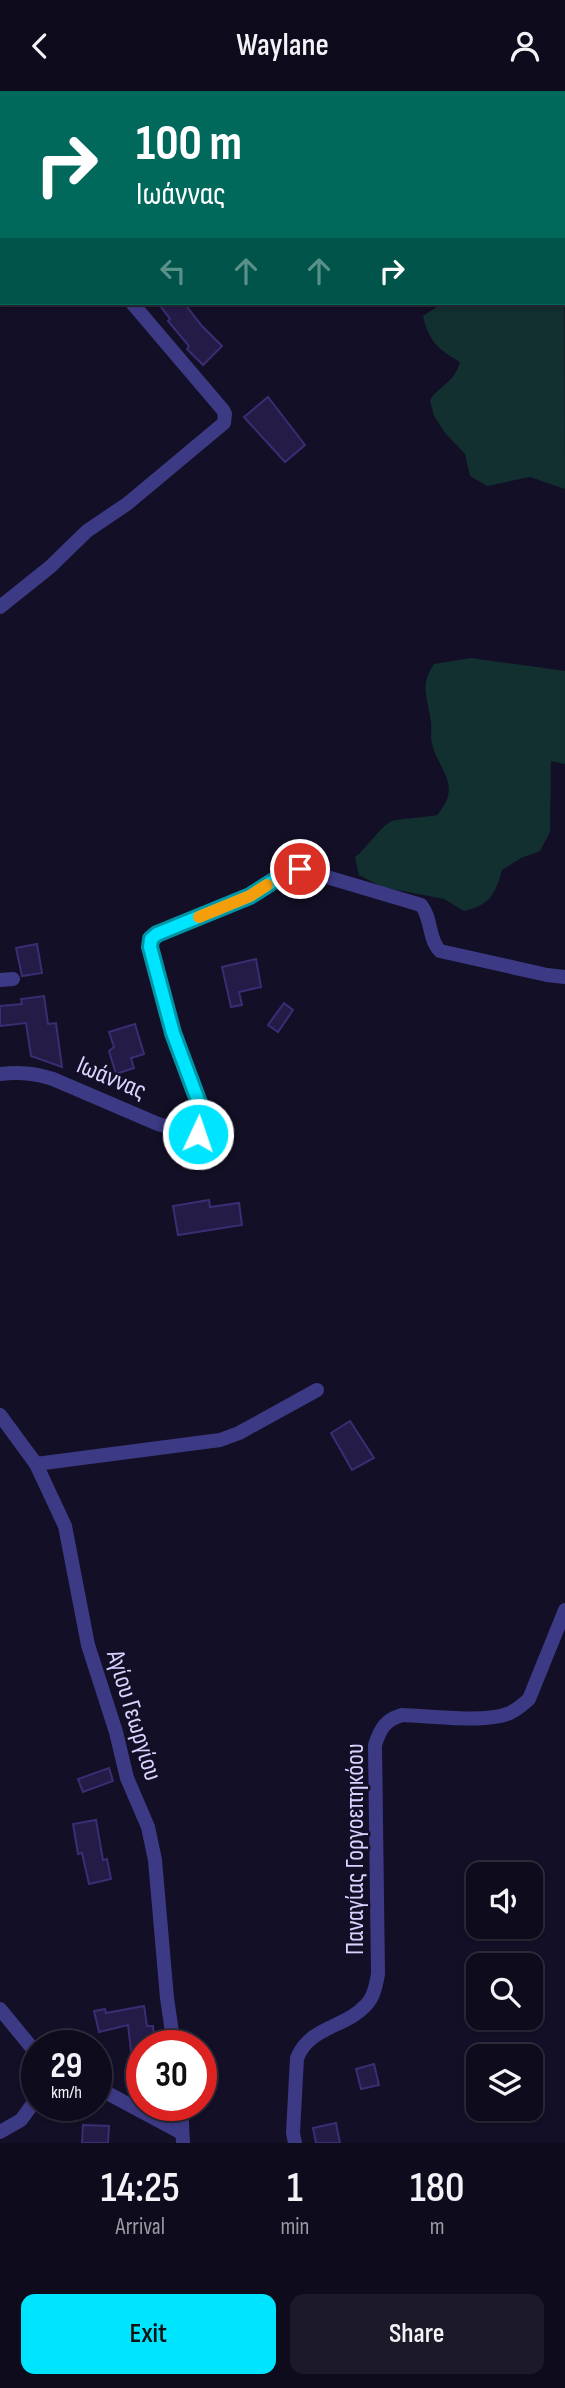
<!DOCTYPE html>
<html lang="en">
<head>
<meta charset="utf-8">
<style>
	:root { --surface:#0e0b1c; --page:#1c1929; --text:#f1f3f6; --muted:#9b9ba3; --line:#2e2b3b; --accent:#00e5ff }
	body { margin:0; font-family:"Sofia Sans Condensed",sans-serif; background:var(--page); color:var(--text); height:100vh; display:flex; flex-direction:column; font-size:26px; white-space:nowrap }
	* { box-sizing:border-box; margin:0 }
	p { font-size:23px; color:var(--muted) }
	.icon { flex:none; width:38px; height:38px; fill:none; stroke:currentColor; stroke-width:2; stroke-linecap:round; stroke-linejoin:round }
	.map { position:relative; height:2052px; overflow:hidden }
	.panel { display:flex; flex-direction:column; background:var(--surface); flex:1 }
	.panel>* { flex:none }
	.guide { position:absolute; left:0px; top:0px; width:565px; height:214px; box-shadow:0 2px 5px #0004,0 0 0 2px var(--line); background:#00695c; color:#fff; overflow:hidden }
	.fabs { position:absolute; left:466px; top:1771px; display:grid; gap:14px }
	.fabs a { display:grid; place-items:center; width:77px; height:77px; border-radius:14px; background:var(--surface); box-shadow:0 2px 5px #0004,0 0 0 2px var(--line); font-size:35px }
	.speed { position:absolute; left:21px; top:1939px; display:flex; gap:14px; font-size:35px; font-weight:700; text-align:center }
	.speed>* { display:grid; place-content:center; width:91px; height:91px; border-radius:50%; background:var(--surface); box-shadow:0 2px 5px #0004,0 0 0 2px var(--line); line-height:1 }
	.speed small { font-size:18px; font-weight:400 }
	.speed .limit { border:10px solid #d22; background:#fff; color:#111 }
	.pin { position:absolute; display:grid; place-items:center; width:60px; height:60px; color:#fff; margin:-30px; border:4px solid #fff; border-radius:50%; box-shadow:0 2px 7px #0007 }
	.me { position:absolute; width:77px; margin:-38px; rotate:3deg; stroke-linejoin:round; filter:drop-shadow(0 0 5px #0008) }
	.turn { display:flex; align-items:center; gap:24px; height:147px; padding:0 21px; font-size:32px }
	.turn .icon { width:91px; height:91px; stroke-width:2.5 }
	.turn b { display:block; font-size:49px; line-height:60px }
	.lanes { display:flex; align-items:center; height:66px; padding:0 21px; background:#0003; justify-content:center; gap:35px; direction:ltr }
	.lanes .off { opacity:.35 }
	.eta { display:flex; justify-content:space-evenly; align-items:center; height:119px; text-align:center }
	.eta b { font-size:42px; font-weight:600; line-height:49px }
	.button { display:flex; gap:14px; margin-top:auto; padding:14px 21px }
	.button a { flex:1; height:80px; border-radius:14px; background:var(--accent); color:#111; font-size:28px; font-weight:600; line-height:80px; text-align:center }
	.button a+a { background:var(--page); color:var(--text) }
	header { display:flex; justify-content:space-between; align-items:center; height:91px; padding:0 21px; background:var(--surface); font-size:32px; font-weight:600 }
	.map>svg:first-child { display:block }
	.green { fill:#12302f }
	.building { fill:#241b47; stroke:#3b2d73; stroke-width:2 }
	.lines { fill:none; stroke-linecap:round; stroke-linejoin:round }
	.minor { stroke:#3d3a85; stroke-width:14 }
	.route-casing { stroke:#0095a6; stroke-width:18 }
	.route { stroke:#00e5ff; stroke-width:12 }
	.slow { stroke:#f59e0b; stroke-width:12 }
	.labels { text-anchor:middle; stroke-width:5; stroke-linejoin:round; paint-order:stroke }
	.street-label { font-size:26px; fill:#d9d4ff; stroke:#130f26 }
</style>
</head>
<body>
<header><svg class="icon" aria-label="back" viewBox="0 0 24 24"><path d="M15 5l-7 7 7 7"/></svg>Waylane<svg class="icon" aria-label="person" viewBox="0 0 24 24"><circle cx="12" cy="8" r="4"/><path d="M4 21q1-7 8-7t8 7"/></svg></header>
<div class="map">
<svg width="565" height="2052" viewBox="0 0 565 2052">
	<rect width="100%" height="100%" fill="#130f26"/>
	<g class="green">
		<path d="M564,70L565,398L530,386L487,395L470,385L465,363L446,343L434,325L430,309C442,292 454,292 460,271C438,258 429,251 423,225L443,212H564Z"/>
		<path d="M471,567L565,580V673L551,670L550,741L540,760L521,767L502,779C495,804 490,814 464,820L444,808L382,796L359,784L355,766C368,757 378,737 392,730C396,728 428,726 437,724C463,695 439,680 432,653C430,646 432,638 431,631C428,607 419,595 434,573Z"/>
	</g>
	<g class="building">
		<path d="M158,212H184L202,235L222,255L203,274L187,258L189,255L168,230L170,228Z"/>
		<path d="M268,306L305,354L285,371L244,326Z"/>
		<path d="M37,853L42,882L22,885L16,857Z"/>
		<path d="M256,868L261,896L239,901L242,914L231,916L222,876Z"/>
		<path d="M44,905L48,933L56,932L62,976L31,965L26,932L0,935V915L22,913L21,908Z"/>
		<path d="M284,912L293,919L278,941L268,934Z"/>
		<path d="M135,933L144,963L131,967L134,977L116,983L109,960L114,956L109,941Z"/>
		<path d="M209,1109L210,1116L239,1112L242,1134L178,1144L173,1115Z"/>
		<path d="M350,1330L374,1367L352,1379L331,1342Z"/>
		<path d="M109,1677L113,1690L83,1701L78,1688Z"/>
		<path d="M96,1729L103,1769L107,1768L111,1788L89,1793L82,1762L78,1763L73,1733Z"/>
		<path d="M144,1915L147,1935H153L155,1955H142V1985H134L128,1934L99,1941L94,1920L105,1918L106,1922Z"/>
		<path d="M374,1973L379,1994L361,1998L356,1978Z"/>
		<path d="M336,2032L340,2052H316L313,2037Z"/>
		<path d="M83,2034L109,2035L108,2052H82Z"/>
	</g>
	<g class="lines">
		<g class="minor">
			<path d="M75,0L76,2"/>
			<path d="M96,2L98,0"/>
			<path d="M0,69L2,68"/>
			<path d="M0,516L50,476L87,440L127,413L224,332L225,323L223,319L132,212"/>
			<path d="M0,889L13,888"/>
			<path d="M0,983C20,981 34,982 53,988L158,1033L192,1043L203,1040L205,1028L173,941L150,856L151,848L157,843L250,805L283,784L300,778L421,814C432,827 428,848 440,860L547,884L565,886"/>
			<path d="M0,1324L36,1373L65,1435L88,1554L116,1641L127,1687L148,1736L155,1769L167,1907L174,1955"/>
			<path d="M36,1373L220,1349L239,1342L317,1299"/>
			<path d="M0,1918L37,1963"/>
			<path d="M96,1996L182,2042"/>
			<path d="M181,2014L183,2052"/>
			<path d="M0,2041L21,2029L37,2007"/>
			<path d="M295,2052L293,2042L297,1967C310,1935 345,1937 366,1914C374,1906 376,1894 378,1883L375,1654C380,1638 385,1629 402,1624C429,1625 483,1632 507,1623C516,1620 522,1614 529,1608L565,1519"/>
		</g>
	</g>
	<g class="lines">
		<g class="route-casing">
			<path id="route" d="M198,1043L205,1034V1028L173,942L150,856L151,848L157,843L250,805L283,784L300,778"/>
		</g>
		<use href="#route" class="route"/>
		<path class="slow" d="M199,826L250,805L267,794"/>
	</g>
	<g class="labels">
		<g class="street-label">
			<text transform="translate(112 986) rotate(23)" y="9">Ιωάννας</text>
			<text transform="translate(135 1624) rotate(73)" y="9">Αγίου Γεωργίου</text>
			<text transform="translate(354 1758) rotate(-90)" y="9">Παναγίας Γοργοεπηκόου</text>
		</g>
	</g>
</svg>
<div class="fabs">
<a><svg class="icon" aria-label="sound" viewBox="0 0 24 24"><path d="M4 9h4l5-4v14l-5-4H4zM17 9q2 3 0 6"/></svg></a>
<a><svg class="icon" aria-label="search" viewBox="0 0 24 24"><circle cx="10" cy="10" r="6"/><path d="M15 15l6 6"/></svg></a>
<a><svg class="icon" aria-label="layers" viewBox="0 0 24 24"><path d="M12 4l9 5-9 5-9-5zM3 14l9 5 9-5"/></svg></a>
</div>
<div class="speed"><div>29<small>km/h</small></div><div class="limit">30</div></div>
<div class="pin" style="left:300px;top:778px;background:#d93025"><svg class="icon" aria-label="arrive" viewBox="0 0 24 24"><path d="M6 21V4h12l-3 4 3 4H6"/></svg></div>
<svg class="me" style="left:198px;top:1043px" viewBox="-20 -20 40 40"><circle r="17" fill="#00e5ff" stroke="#fff" stroke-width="3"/><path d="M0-11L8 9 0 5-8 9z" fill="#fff"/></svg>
<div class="guide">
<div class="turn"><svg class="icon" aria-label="right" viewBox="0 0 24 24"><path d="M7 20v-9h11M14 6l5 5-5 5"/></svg><div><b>100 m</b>Ιωάννας</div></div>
<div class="lanes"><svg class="icon off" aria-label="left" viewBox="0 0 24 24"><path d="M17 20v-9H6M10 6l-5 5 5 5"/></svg><svg class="icon off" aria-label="ahead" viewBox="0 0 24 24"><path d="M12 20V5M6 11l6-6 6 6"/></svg><svg class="icon off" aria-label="ahead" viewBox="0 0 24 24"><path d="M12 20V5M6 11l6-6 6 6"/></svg><svg class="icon" aria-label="right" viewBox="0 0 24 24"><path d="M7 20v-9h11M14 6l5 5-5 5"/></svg></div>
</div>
</div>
<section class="panel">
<div class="eta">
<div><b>14:25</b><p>Arrival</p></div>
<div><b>1</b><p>min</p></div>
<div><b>180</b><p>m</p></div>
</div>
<div class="button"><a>Exit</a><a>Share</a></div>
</section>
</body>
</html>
